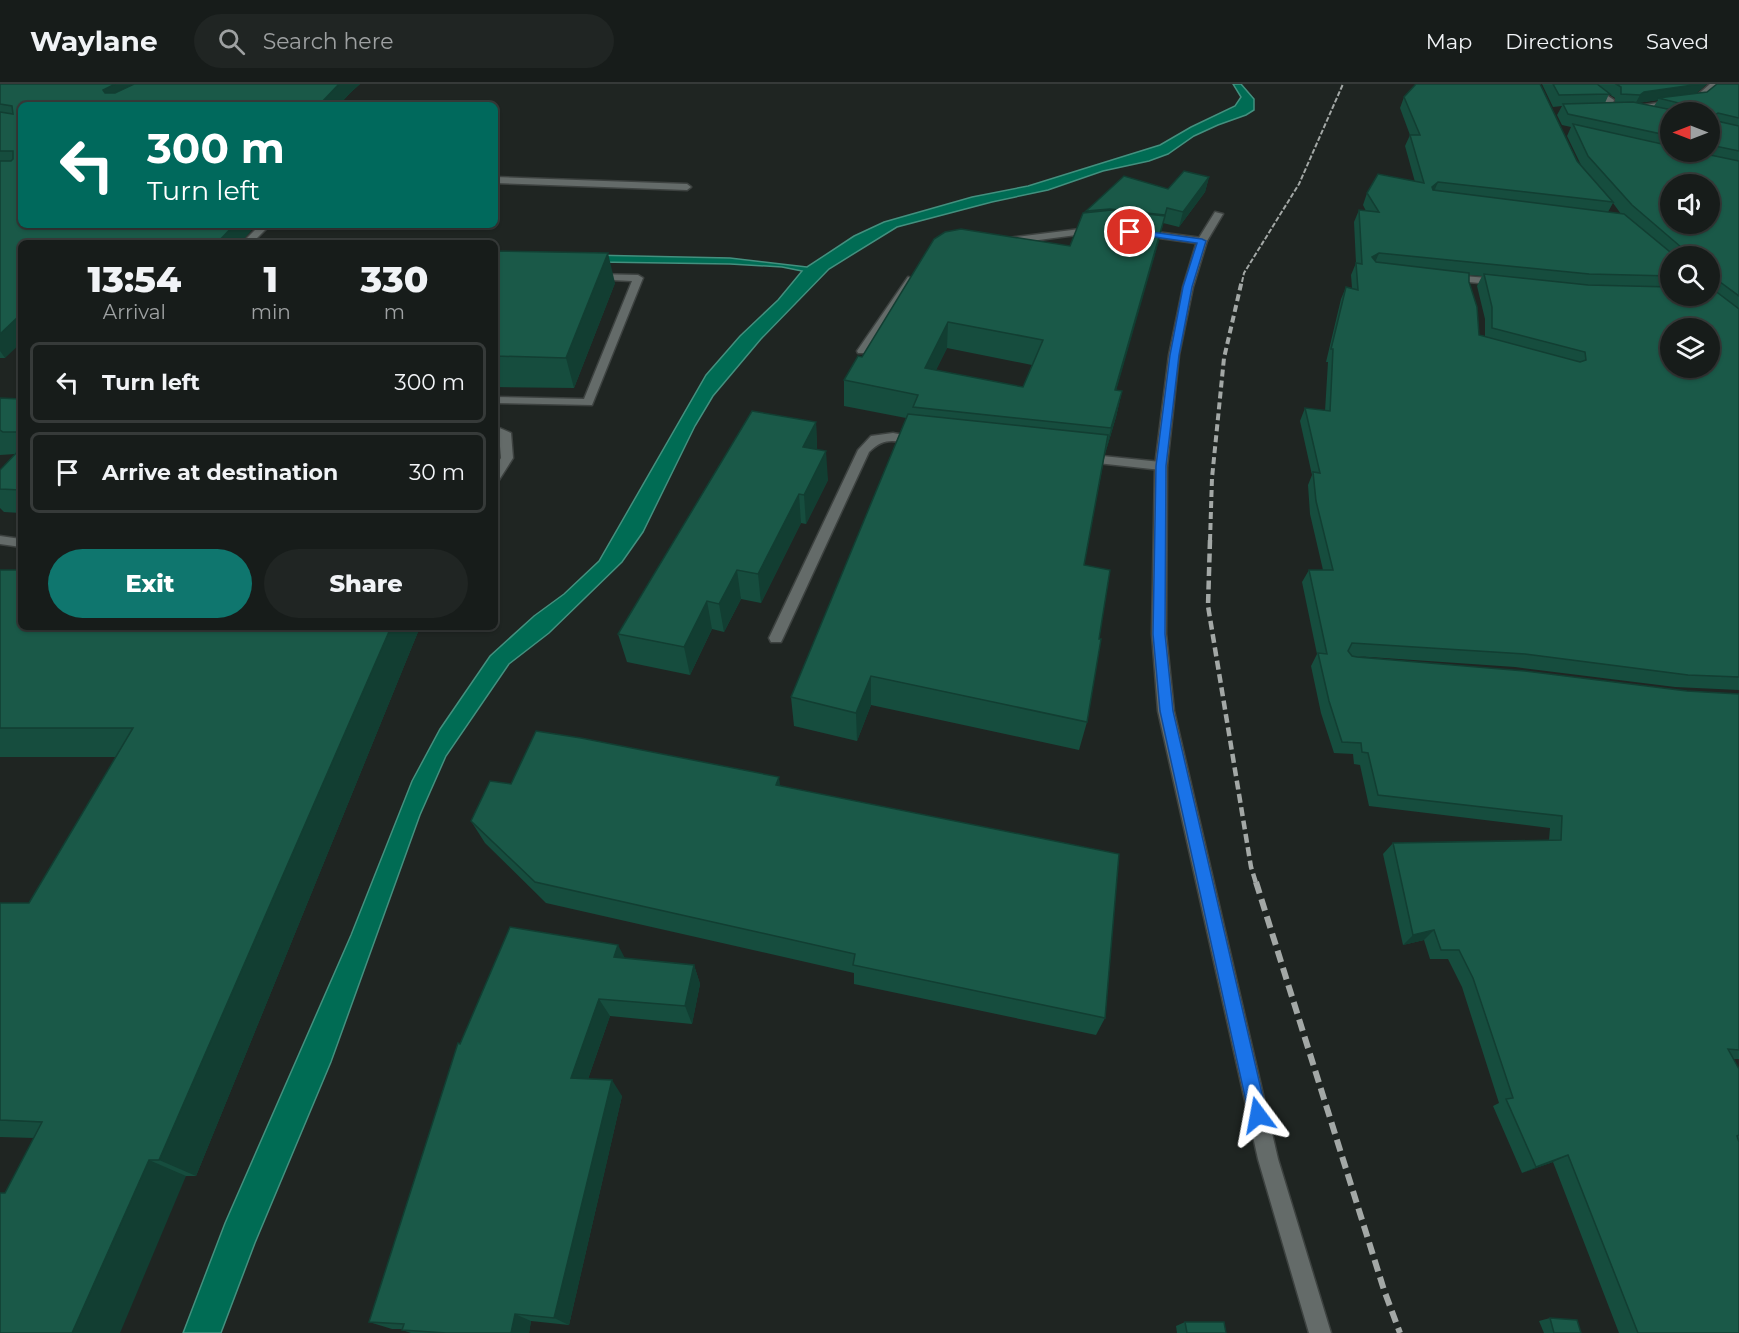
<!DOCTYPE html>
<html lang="en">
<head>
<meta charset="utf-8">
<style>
	:root { --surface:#171c1a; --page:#202523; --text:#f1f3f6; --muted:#9ea1a2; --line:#363a39; --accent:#0f766e }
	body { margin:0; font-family:Montserrat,sans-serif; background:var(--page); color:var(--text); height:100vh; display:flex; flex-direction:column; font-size:22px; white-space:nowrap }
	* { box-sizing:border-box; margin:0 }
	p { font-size:20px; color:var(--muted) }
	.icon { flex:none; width:33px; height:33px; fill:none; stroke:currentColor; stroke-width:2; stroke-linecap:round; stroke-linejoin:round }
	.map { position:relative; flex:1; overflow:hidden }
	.details { position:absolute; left:18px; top:156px; width:480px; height:390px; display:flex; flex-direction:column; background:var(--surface); border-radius:9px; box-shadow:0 2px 4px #0004,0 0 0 2px var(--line) }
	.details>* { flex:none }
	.top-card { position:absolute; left:18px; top:18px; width:480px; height:126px; border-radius:9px; box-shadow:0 2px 4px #0004,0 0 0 2px var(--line); background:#00695c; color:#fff; overflow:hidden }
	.needle { width:39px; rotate:270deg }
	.controls { position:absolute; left:1660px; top:18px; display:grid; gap:12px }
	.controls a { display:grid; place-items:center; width:60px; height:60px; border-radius:50%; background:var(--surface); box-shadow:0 2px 4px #0004,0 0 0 2px var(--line); font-size:30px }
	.pin { position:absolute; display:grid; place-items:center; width:51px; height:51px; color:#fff; margin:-26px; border:3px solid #fff; border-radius:50%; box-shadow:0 2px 6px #0007 }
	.me { position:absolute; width:66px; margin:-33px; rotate:347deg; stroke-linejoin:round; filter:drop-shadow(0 0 4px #0008) }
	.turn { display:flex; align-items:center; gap:21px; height:126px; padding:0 30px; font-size:27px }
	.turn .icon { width:78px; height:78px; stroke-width:2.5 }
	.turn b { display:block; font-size:42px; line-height:51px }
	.eta { display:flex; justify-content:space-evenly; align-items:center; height:102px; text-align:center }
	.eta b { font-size:36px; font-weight:800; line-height:42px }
	.cta { display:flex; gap:12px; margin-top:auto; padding:12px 30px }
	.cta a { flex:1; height:69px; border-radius:36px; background:var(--accent); color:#fff; font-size:24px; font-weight:800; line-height:69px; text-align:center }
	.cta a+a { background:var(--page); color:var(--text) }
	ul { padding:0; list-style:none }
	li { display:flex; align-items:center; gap:18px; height:81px; margin:0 12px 9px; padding:0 18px; border:3px solid var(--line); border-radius:9px }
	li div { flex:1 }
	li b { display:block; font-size:22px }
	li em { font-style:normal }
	header { display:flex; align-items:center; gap:36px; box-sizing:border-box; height:84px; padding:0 30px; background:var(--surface); border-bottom:2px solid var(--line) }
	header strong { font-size:28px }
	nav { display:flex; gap:33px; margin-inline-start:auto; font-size:21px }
	.search { width:420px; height:54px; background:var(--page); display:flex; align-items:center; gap:15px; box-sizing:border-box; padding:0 21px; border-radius:33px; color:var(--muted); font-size:22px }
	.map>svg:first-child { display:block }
	.water { fill:#006c54; stroke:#44907f; stroke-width:1.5 }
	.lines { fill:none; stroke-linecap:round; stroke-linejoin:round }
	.service-casing { stroke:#3d4240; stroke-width:3 }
	.minor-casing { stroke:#3d4240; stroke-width:3 }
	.service { fill:#646b69; fill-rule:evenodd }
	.minor { fill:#646b69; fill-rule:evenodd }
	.rail-far3 { stroke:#a3a8a6; stroke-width:2; stroke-dasharray:5 2; stroke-linecap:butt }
	.rail-far2 { stroke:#a3a8a6; stroke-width:4; stroke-dasharray:7 4; stroke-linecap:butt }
	.rail-far1 { stroke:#a3a8a6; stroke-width:4.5; stroke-dasharray:9 4.5; stroke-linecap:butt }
	.rail { stroke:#a3a8a6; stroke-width:6; stroke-dasharray:12 6; stroke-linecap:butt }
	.wall { fill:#164d3e; fill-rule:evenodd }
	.shaded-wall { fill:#123e32 }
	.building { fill:#1a5948; stroke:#123e32; stroke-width:1.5; fill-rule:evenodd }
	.route { fill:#1a73e8; stroke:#114b97; stroke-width:1.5 }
</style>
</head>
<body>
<header>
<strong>Waylane</strong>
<div class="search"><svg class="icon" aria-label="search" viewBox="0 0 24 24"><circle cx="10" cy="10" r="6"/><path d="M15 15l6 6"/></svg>Search here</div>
<nav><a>Map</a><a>Directions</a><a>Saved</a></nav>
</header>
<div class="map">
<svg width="1739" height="1249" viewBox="0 0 1739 1249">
	<rect width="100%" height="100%" fill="#1f2522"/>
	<path class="water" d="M1233,0H1241L1254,15V26L1246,31L1218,41L1194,52L1168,70L1149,77L1103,87L1048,106L992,118L897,143L829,185L761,255L713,312L695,342L643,448L622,478L549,549L509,580L446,672L420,731L331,978L255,1159L221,1249H183L225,1139L351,851L412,697L440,645L490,572L534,532L564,510L599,477L706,291L740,252L778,216L802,187L782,183L730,180L598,178L495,169L730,174L807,183L854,152L884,138L972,113L1028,102L1160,61L1191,43L1235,22L1241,13Z"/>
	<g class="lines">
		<g class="service-casing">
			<g id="service">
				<path d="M495,93L687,100L691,103L687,106L495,99Z"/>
				<path d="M260,141H270L252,159H242Z"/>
				<path d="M1096,143L1101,146L1099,148L1001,161L996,158L1001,155Z"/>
				<path d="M1141,146L1202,154L1207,157L1202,160L1138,151L1136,149Z"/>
				<path d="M594,190L638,191L643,194L592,321L495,319V313L584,315L632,197L591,195V191Z"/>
				<path d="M908,193L916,195L866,269H858L857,267Z"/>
				<path d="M495,342L511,349L513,374L499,396L495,397V383L501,374L499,351L495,350Z"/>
				<path d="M893,349L920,354L922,357L916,361C896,357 885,352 869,368L783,554L781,558H771L769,554L858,366L871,352Z"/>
				<path d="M1083,370L1161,378L1167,382L1161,386L1079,377V371Z"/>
				<path d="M0,452L21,455V463L0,460Z"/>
			</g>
		</g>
		<g class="minor-casing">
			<g id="minor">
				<path d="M1587,0H1595L1597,5L1614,16L1611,26H1605L1607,19L1591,8Z"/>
				<path d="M1710,0H1719L1700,17L1630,26L1626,24L1695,13Z"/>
				<path d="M1215,128L1223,130L1207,157L1193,203L1179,271L1167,382L1166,550L1174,627L1278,1075L1331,1249H1309L1258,1075L1158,627L1152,550L1155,382L1169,271L1183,203L1197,157Z"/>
				<path d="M1450,191L1501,195L1506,198L1501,201L1447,196L1445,194Z"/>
			</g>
		</g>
		<use href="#service" class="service"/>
		<use href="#minor" class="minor"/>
		<path class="rail-far3" d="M1242,198L1244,189L1299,100L1343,0"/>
		<path class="rail-far2" d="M1210,457L1212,394L1224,274L1242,196"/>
		<path class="rail-far1" d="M1210,456L1208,522L1251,783L1256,799"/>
		<path class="rail" d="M1256,798L1384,1206L1400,1249"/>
	</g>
	<g class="wall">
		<path d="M0,0H360L350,9L339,21H21L256,141L240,159H21L5,274H0Z"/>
		<path d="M1542,0H1707L1695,10L1707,8L1739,0V606L1675,603L1515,583L1355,572L1687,607L1739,610V975H1733L1739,985V1249H1619L1553,1078L1522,1089L1493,1022L1499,1019L1462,903L1448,875H1430L1424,856L1403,861L1383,770L1393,759L1549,756L1550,744L1369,722L1360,681L1354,680L1353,670L1334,669L1321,629L1311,582L1317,570L1302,498L1309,486H1323L1310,430L1308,401L1312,391L1300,337L1305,324L1325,327L1328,278H1326L1341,215L1346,203L1352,204L1351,191L1356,179L1354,138L1359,126L1366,127L1363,121L1367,109L1415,98L1405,62L1410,51L1400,24L1404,13L1577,77L1581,81L1567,52L1571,43L1562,41L1557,31L1562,22L1553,23ZM1609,10L1615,14V19H1605ZM1658,16L1654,22L1637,19ZM1671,28H1710V68H1671ZM1613,119L1621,130L1608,128ZM1671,172H1710V212H1671ZM1469,191L1482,192L1477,202L1485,235V252L1479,251L1469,198Z"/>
		<path d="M1209,93L1205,108L1179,143L1163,139L1116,306L1122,307L1116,333L1105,370L1084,481L1099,555L1087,638L1079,666L871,621L857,657L794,642L791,613L906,334L844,322V296L862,273L1070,162L1083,129ZM947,264L1032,281L1023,303L936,286Z"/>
		<path d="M495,167L615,199L574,304L495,303Z"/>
		<path d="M0,314L21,315V429L4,428L0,424V386L15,370L0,371Z"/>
		<path d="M816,338L817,366L828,396L806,440L801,439L761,519L741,515L724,548L712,545L690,591L627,578L618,550Z"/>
		<path d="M0,486L21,543H420L196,1092H186L5,1109L34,1054L0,1053V819H29L116,673H0Z"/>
		<path d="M511,700L780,702L1105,934L1096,951L854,900V889L546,819L485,759L471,737Z"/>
		<path d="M625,875L694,881L700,900L692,940L610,932L588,995L622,1012L569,1241L531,1237L529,1249H411L402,1246L403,1245H392L369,1238L460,960Z"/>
		<path d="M1550,1234L1581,1249H1544L1539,1237Z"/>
		<path d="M1185,1238L1226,1249H1177L1176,1242Z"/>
	</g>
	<g class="shaded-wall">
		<path d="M115,0H154L111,20L103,6Z"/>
		<path d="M339,0H360L350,9L339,21H319Z"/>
		<path d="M1700,0H1707L1694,11L1658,14V16L1638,19L1634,22L1640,11L1644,8Z"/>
		<path d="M1209,93L1205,108L1179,143L1183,128Z"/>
		<path d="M1438,98L1433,110L1432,103Z"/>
		<path d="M1165,132L1159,157L1109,332L1115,306Z"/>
		<path d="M234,141H256L240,159H217Z"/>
		<path d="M608,169L615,199L574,304L566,274Z"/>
		<path d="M1379,169L1374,181L1372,173Z"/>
		<path d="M21,230V259L5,274L0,267V250Z"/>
		<path d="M948,238L947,264L924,310L925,284Z"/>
		<path d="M1122,307L1116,333L1105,370L1111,344Z"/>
		<path d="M816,338L817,367L803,363Z"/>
		<path d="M826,367L828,396L806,440L804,411Z"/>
		<path d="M799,410L801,439L761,519L758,490Z"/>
		<path d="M737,486L741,515L724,548L719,520Z"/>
		<path d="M707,517L712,545L690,591L684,563Z"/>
		<path d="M391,543H420L196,1092L159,1076Z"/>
		<path d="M871,592V621L857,657L856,629Z"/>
		<path d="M779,693L782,716L776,701Z"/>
		<path d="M1434,846L1424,856L1403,861L1413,851Z"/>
		<path d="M618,861L628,880L614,873Z"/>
		<path d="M694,881L700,900L692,940L685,922Z"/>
		<path d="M599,915L610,932L583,1009L571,994Z"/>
		<path d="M612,996L622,1012L569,1241L554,1234Z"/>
		<path d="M1568,1071L1553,1078L1522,1089L1536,1083Z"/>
		<path d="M149,1076L186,1092L120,1249H72Z"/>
		<path d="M515,1230L531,1237L529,1249H511Z"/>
	</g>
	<g class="building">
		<path d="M0,0H115L103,6L105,9H115L134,0H339L319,21H21V141H234L217,159L156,158L155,159H21V230L0,250V77H11L13,75V67H0V28L13,30L12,22L0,20Z"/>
		<path d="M1416,0H1540L1577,77L1613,118L1438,98L1432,103L1433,106L1624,130L1675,172H1671V192L1589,190L1379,169L1372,173L1376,178L1469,189V198L1477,223L1479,251L1580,278L1586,276L1585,268L1492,244V223L1484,190L1588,201L1671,203V212H1710V203L1739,225V593L1688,591L1525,570L1352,559L1348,567L1352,572L1357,573L1525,587L1687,607L1739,610V966L1728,965L1739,985V1051L1737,1052L1739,1058V1249H1638L1568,1071L1536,1083L1506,1015L1513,1014L1473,894L1459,866H1441L1434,846L1413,851L1393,759L1561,756L1562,732L1378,711L1368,669L1362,668L1361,659L1342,658L1329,617L1318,569L1327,570L1309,486H1333L1316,417L1313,388L1320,389L1305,324L1330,327L1333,265H1331L1346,203L1358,206L1356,179L1362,180L1359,126L1379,128L1367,109L1378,90L1424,99L1410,51H1420L1404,13ZM1671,244H1710V284H1671Z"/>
		<path d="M1553,0H1597L1610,10L1559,11Z"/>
		<path d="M1616,0H1700L1644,8L1640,11L1621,10V3Z"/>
		<path d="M1717,0H1739V34L1718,29L1715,31L1717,37L1739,42V67L1710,61V28H1671V52L1568,30L1563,20L1633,18L1677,27L1680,25L1679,19L1658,14L1707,8Z"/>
		<path d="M1573,40L1671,62V68H1696L1739,77V212L1720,198L1710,197V172H1681V163L1632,121L1588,72ZM1671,100H1710V140H1671Z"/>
		<path d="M1184,87L1209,93L1183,128L1167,124L1165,131L1110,125L1086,127L1124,92L1168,105Z"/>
		<path d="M1112,126L1165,132L1115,306L1122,307L1111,344L913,323L918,311L844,296L858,272L862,273L934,155L945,148L961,145L1070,162L1083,129ZM948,238L1043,256L1023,303L925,284Z"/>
		<path d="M495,167L608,169L566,274L495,272Z"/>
		<path d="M0,314L21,315V348H3L0,346Z"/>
		<path d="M752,327L816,338L803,363L826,367L804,411L799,410L758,490L737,486L719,520L707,517L684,563L618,550Z"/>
		<path d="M908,330L1108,351L1084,481L1110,486L1099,555H1101L1087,638L871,592L856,629L791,613Z"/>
		<path d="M21,364V406L0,405V386Z"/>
		<path d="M0,486H21V543H391L159,1076H149L72,1249H0V1109H5L42,1038L0,1036V819H29L133,644H0Z"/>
		<path d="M536,647L581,654L779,693L776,701L1119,770L1105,934L853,881L855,870L535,798L471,737L490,697L511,700Z"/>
		<path d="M510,843L618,861L614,873L694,881L685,922L599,915L571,994L612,996L554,1234L515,1230L511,1249H446L402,1246L404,1240L369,1238L458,959L460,960Z"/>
		<path d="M1550,1234L1577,1236L1581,1249H1554Z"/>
		<path d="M1185,1238H1224L1226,1249H1187Z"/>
	</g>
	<path class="route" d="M1130,145L1202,155L1206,157L1192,203L1179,271L1166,382L1165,550L1173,627L1267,1031L1265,1038L1258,1040L1252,1038L1249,1031L1160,627L1153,550L1156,382L1170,271L1183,203L1197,159L1127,149V146Z"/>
</svg>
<div class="controls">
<a><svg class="needle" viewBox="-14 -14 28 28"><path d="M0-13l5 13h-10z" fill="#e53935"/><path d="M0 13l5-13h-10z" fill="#9ea1a2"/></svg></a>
<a><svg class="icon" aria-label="sound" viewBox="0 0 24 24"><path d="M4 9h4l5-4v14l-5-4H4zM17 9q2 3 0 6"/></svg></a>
<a><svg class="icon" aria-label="search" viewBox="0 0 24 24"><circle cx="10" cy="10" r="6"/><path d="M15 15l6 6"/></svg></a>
<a><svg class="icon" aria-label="layers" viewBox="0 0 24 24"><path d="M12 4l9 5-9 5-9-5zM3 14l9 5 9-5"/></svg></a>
</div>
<div class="pin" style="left:1130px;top:148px;background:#d93025"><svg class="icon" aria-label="arrive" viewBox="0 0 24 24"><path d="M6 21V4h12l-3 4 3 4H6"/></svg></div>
<svg class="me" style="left:1258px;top:1031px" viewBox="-20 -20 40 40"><path d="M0-17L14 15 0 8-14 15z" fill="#1a73e8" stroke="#fff" stroke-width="4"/></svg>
<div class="top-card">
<div class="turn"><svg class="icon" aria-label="left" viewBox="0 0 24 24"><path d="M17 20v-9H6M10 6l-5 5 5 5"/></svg><div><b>300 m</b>Turn left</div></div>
</div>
<section class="details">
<div class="eta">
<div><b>13:54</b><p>Arrival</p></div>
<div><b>1</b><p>min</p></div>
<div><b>330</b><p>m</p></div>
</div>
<ul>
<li><svg class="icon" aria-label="left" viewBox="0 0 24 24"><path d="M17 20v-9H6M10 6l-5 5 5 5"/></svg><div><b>Turn left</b></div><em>300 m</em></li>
<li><svg class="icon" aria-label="arrive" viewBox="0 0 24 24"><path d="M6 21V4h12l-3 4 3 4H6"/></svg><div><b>Arrive at destination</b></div><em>30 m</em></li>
</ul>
<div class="cta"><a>Exit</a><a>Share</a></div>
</section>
</div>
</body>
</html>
